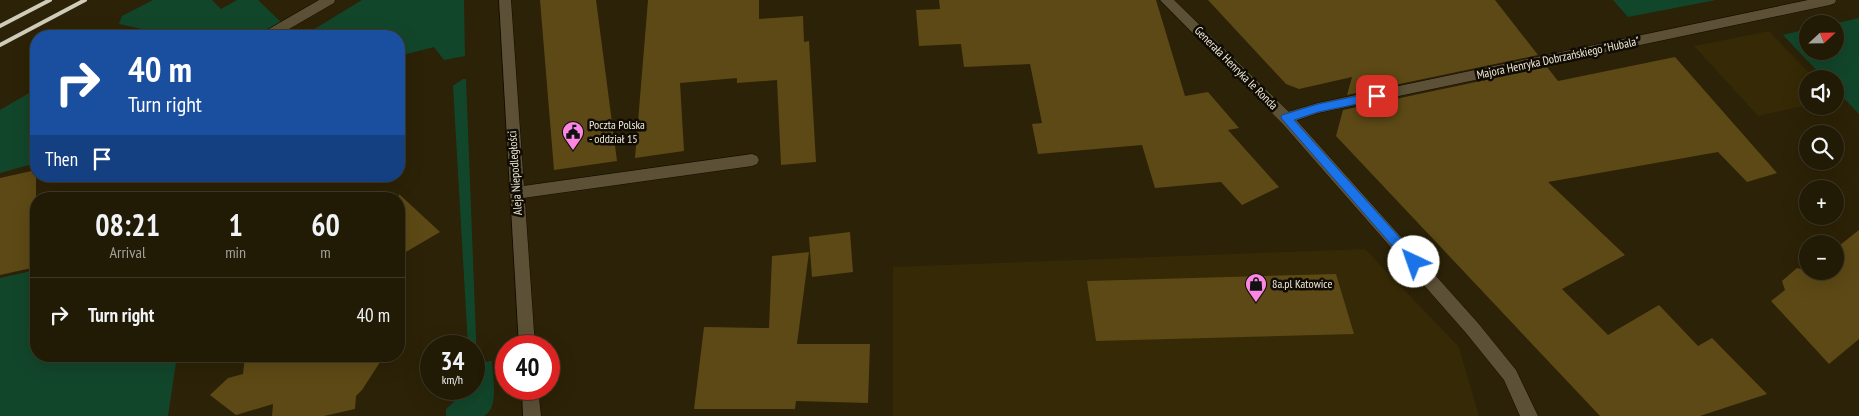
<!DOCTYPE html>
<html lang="en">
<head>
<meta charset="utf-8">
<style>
	:root { --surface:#211a05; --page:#2d2713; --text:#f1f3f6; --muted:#a2a19a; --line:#3e3827 }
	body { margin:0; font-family:"PT Sans Narrow",sans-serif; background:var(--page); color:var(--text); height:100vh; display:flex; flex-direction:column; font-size:19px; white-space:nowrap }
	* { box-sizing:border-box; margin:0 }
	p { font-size:16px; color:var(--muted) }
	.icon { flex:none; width:28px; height:28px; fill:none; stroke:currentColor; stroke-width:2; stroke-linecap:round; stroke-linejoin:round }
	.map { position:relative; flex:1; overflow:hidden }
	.drawer { position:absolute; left:30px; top:192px; width:375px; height:170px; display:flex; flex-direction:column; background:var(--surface); border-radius:20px; box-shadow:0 5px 20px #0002,0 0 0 1px var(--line) }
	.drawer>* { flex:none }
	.hud { position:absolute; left:30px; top:30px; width:375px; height:152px; border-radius:20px; box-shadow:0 5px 20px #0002,0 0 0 1px var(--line); background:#1a4fa0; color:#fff; overflow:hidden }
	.needle { width:32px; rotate:68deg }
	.fabs { position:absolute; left:1799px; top:15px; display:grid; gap:10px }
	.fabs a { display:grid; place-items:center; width:45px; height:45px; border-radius:50%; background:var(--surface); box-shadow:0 5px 20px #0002,0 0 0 1px var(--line); font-size:25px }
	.speed { position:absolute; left:420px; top:335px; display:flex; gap:10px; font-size:25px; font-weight:700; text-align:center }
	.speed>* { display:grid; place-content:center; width:65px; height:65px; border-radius:50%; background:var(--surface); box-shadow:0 5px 20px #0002,0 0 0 1px var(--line); line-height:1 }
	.speed small { font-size:12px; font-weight:400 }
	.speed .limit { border:8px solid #d22; background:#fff; color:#111 }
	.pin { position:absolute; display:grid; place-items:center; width:42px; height:42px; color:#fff; margin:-21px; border-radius:10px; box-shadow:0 2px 8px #0006 }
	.me { position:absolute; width:55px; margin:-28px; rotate:318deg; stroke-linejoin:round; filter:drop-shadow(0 0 4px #0008) }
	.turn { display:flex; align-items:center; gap:18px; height:105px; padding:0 15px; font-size:22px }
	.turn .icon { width:65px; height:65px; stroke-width:2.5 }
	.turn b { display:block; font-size:35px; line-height:42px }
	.then { display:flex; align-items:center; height:48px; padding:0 15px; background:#0003; gap:10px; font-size:19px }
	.eta { display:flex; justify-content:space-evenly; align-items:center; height:85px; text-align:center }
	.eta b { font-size:30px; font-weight:700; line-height:35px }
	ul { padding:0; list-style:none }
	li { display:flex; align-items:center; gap:15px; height:75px; padding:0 15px; border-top:1px solid var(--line) }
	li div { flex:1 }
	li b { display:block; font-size:19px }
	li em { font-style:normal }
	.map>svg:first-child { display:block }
	.built { fill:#362905 }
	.green { fill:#12462b }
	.building { fill:#5d4915 }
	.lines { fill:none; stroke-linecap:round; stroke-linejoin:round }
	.lane-casing { stroke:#140b00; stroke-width:1 }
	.street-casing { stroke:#140b00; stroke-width:1 }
	.secondary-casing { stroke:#140b00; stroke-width:1 }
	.lane { fill:#5c5136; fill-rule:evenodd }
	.street { fill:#5c5136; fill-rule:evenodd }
	.secondary { fill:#5c5136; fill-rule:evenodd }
	.rail { stroke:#d1cbb9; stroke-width:4 }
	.route { fill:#1a73e8; stroke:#114b97 }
	.labels { text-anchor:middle; stroke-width:5; stroke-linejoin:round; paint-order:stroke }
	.street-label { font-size:12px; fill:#efe9d9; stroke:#100c03 }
	.poi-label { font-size:12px; fill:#efe9d9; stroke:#100c03; text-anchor:start }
</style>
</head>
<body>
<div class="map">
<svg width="1859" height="416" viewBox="0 0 1859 416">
	<rect width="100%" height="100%" fill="#2c2207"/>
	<g class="built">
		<path d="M1769,31L1815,79H1808L1807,105L1758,116L1694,46Z"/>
		<path d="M1365,249L1459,347L1479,416H893V267Z"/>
	</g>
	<g class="green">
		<path d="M153,0H212L221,9L237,0H258L281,22L256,36H173L119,24L122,16Z"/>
		<path d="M362,0H464L465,56L444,60L434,47L399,56V36H303Z"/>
		<path d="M1613,0H1716L1628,17Z"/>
		<path d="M1859,18V114L1835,89V79H1825L1783,35L1807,29L1808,51H1835V24H1833Z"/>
		<path d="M463,79H466L477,363L492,361C492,376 500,407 484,416H446V409L468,389H474V346H468L453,86Z"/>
		<path d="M36,89V163L0,173V110Z"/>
		<path d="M36,270V356H177L168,416H0V278Z"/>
	</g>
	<g class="building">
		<path d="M540,0H596L617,161L554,170Z"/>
		<path d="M648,0H759V19L803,16L804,42L809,41L816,162L781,165L777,80L737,83V78L680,83L684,151L635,158Z"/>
		<path d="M939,0H1156L1185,96L1208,92L1239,128L1228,130L1279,187L1242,205L1221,182L1155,188L1142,145L1038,154L1032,124L1042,123L1030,64L964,67L961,44L919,46L916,10L940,9Z"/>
		<path d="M1208,0H1495L1538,55L1347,95L1352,77L1299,89L1286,84Z"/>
		<path d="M1675,57L1777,173L1747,182L1718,152L1548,182L1625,255L1562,289L1608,335L1659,305L1698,346L1712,338L1767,394L1700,416H1600L1336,136L1343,110L1547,67L1558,81Z"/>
		<path d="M36,170V267L0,275V178Z"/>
		<path d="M399,194L440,232L399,256Z"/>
		<path d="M1859,230V339L1829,364L1771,301L1785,290L1782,281L1797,268L1808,271H1835V249Z"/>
		<path d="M850,232L853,272L812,277L809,237Z"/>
		<path d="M809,252L797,344H870L868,403L796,401L795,409H694L704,327L769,328L772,256Z"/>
		<path d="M1336,274L1354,334L1096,341L1087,281Z"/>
		<path d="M245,356H384L362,390L356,396L355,409L324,416H272L273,404L236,415L210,395L228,378L243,374Z"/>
	</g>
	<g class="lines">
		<g class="lane-casing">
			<path id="lane" d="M752,154L757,156L759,160L757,164L752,166L516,199L511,197L509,193L511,189L516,187Z"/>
		</g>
		<g class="street-casing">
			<g id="street">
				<path d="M319,0H335L334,3L277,36H260L262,33Z"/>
				<path d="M499,0H511L535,346H519Z"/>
				<path d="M1808,0H1836L1835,3L1830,5L1318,113L1286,124L1281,122L1279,118L1281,114L1318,103Z"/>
				<path d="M522,389H538L541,416H523Z"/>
			</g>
		</g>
		<g class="secondary-casing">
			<path id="secondary" d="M1160,0H1174L1291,114L1478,323L1516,370L1538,416H1520L1504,380L1466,333L1281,122Z"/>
		</g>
		<use href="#lane" class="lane"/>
		<use href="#street" class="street"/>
		<use href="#secondary" class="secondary"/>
		<g class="rail">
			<path d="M0,26L50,0"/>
			<path d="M0,45L85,0"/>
		</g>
	</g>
	<path class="route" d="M1377,92L1381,93L1382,96L1381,99L1318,112L1294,120L1418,258L1420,262L1418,266H1410L1281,118L1282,115L1318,104Z"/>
	<defs>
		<g id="civic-pin" transform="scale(1.125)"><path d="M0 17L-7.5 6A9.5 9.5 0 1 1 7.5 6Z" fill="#fc86e3" stroke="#100c03"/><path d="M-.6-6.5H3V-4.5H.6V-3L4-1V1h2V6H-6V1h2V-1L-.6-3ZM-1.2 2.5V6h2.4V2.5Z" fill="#111"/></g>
		<g id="shop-pin" transform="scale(1.125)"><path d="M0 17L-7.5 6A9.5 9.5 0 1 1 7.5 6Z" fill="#fc86e3" stroke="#100c03"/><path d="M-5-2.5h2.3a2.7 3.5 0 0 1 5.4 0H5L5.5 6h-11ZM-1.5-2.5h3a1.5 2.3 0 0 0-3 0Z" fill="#111"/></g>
	</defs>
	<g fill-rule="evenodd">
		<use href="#civic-pin" x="573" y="132"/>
		<use href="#shop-pin" x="1256" y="284"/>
	</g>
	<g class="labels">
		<g class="street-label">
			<text transform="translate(1558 58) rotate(-12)" y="4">Majora Henryka Dobrzańskiego "Hubala"</text>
			<text transform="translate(1236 68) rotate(45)" y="4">Generała Henryka le Ronda</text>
			<text transform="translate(515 173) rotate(-94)" y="4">Aleja Niepodległości</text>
		</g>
		<g class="poi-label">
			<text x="589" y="129">Poczta Polska<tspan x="589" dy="14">- oddział 15</tspan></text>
			<text x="1272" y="288">8a.pl Katowice</text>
		</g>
	</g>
</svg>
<div class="fabs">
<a><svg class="needle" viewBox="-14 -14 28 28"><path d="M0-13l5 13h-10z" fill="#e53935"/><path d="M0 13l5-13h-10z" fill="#a2a19a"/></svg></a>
<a><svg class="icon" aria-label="sound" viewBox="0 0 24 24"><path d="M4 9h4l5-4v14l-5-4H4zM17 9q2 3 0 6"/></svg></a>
<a><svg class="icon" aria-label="search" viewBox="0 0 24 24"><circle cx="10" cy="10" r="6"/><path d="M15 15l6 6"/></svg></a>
<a>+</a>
<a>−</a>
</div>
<div class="speed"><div>34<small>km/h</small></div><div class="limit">40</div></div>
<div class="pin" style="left:1377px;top:96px;background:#d93025"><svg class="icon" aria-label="arrive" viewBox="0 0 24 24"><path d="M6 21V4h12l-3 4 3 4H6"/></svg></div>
<svg class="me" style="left:1414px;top:262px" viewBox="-20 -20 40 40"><circle r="19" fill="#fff"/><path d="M0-13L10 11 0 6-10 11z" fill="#1a73e8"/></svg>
<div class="hud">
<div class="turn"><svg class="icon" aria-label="right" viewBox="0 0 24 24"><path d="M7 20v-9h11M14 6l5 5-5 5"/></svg><div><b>40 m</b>Turn right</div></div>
<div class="then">Then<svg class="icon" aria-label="arrive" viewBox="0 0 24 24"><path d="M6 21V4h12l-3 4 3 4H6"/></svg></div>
</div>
<section class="drawer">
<div class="eta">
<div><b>08:21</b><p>Arrival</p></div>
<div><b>1</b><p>min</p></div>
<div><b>60</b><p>m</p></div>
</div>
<ul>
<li><svg class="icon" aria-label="right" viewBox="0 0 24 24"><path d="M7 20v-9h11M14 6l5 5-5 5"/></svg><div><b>Turn right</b></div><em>40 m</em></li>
</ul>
</section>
</div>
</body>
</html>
